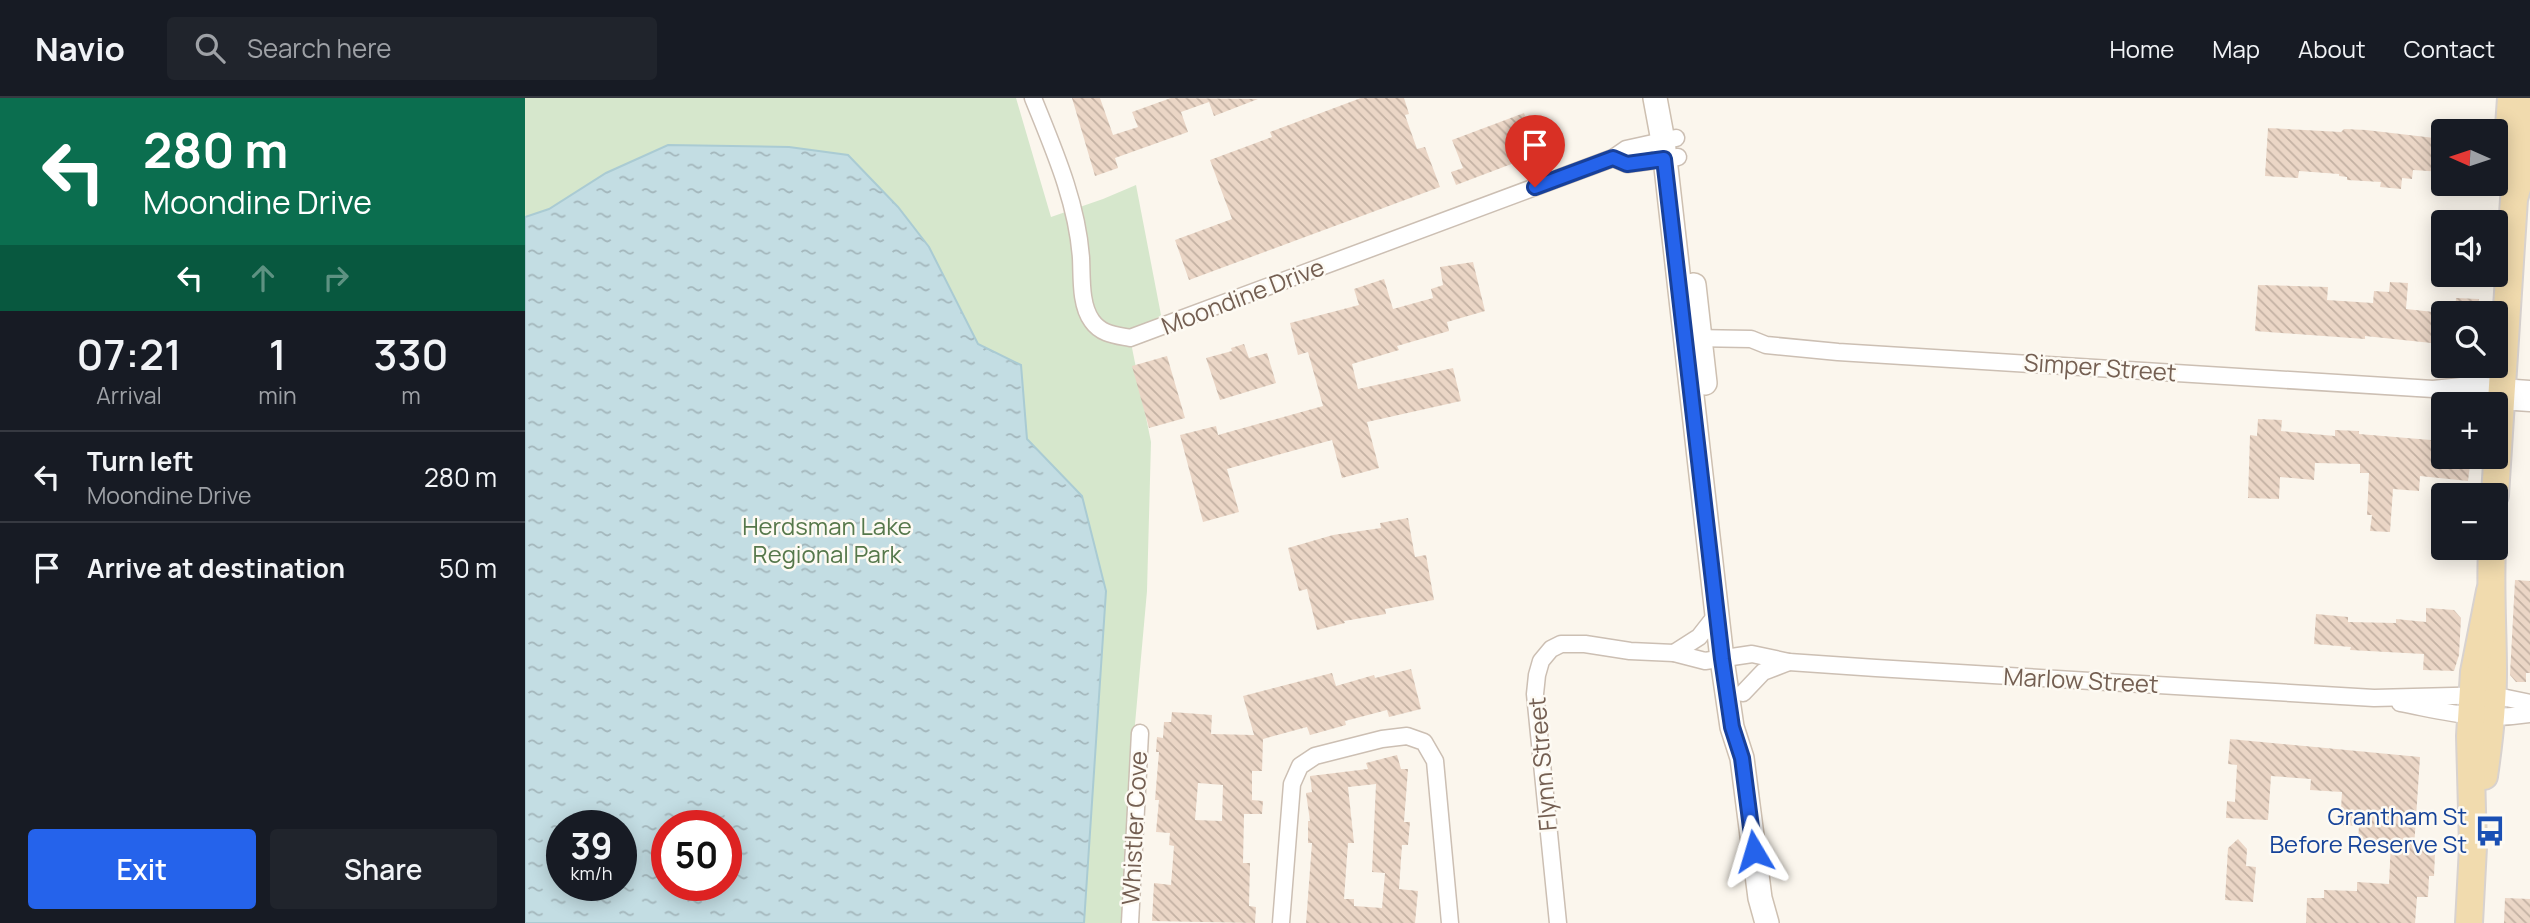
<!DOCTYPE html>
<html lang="en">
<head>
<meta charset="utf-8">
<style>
	:root { --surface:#171b24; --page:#20242c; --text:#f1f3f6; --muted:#9ea1a6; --line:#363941; --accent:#2563eb }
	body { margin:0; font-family:Manrope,sans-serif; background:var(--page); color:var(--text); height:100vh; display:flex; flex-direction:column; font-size:26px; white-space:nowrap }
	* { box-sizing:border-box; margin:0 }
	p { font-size:23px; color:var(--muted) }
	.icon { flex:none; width:38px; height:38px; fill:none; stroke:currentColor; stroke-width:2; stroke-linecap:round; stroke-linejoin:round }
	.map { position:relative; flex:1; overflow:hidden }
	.side { display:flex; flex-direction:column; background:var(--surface); width:525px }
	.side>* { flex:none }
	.banner { background:#0b6e4f; color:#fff; overflow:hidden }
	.needle { width:46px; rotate:273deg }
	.controls { position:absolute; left:1906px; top:21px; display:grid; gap:14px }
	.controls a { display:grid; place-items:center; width:77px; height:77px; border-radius:7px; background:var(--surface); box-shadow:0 4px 18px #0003; font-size:35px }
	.speed { position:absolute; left:21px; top:712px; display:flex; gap:14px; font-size:35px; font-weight:700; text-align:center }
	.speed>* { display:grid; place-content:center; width:91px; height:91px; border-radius:50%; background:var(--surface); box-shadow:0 4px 18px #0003; line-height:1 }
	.speed small { font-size:18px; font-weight:400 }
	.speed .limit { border:10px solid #d22; background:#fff; color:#111 }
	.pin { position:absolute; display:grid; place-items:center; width:60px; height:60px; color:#fff; margin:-72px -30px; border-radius:50% 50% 50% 0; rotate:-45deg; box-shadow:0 0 7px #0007 }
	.pin .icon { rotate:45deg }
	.me { position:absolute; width:77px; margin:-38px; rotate:353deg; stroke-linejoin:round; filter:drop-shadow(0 0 5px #0008) }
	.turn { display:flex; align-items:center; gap:24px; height:147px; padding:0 28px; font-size:32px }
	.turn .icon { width:91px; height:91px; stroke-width:2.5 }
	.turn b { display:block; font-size:49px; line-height:60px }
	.lanes { display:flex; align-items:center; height:66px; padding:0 28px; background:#0003; justify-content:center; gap:35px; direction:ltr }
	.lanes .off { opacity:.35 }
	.eta { display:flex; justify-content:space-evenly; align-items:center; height:119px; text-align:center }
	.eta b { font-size:42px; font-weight:600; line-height:49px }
	.primary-button { display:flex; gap:14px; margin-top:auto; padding:14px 28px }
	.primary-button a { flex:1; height:80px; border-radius:7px; background:var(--accent); color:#fff; font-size:28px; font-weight:600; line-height:80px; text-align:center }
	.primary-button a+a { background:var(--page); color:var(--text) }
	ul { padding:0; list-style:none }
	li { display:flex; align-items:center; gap:21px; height:91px; padding:0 28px; border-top:2px solid var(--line) }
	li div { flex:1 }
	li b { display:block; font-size:26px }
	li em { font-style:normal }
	header { display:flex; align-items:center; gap:42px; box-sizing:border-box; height:98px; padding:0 35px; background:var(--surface); border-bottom:2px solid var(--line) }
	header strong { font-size:33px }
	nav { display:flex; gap:38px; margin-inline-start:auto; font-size:24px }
	.search { width:490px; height:63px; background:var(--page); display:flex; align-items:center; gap:18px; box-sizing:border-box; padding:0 24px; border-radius:7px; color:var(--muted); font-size:26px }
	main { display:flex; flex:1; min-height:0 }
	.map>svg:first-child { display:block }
	.green { fill:#d6e7cc; fill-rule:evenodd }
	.water { fill:url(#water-ripples); stroke:#aacbd3; stroke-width:2; fill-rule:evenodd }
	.building { fill:url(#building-back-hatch); fill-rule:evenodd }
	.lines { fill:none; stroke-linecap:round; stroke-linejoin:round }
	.street-casing { stroke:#ccbfb3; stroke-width:19 }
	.secondary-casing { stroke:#cec0b1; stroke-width:26 }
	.primary-casing { stroke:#d8d2cf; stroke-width:30 }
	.street { stroke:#fff; stroke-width:16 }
	.secondary { stroke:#fff; stroke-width:23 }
	.primary { stroke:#f1dbae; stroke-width:26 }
	.route-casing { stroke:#184099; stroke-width:18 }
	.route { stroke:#2563eb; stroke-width:12 }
	.labels { text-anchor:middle; stroke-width:5; stroke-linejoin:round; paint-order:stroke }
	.street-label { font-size:24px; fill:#745f52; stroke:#fdfaf3 }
	.park-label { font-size:24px; fill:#56784b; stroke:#fdfaf3 }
	.transit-label { font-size:24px; fill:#164399; stroke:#fdfaf3; text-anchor:end }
</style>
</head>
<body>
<header>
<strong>Navio</strong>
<div class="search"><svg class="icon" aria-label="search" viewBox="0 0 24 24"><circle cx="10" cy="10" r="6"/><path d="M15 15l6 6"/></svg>Search here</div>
<nav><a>Home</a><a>Map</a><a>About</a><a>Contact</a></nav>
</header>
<main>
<section class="side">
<div class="banner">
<div class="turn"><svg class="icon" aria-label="left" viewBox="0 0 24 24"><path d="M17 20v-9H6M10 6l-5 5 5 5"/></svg><div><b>280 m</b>Moondine Drive</div></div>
<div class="lanes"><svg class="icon" aria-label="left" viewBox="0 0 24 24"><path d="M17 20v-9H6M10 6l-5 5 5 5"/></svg><svg class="icon off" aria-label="ahead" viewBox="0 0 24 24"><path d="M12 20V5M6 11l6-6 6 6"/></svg><svg class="icon off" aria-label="right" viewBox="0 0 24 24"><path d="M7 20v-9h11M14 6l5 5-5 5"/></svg></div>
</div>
<div class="eta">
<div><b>07:21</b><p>Arrival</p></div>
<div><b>1</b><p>min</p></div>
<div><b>330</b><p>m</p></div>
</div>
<ul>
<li><svg class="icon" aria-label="left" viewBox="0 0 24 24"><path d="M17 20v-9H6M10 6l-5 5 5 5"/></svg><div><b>Turn left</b><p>Moondine Drive</p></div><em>280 m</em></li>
<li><svg class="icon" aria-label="arrive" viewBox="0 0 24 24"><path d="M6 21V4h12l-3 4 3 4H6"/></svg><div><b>Arrive at destination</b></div><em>50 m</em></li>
</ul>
<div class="primary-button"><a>Exit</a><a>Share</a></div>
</section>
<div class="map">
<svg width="2005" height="825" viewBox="0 0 2005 825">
	<defs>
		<pattern id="water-ripples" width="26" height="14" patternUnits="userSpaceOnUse" patternTransform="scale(1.75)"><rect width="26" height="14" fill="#c3dde3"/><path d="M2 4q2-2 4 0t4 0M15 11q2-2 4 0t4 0" fill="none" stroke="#a3b6bb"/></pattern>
		<pattern id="building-back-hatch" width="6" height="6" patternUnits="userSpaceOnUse" patternTransform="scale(1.75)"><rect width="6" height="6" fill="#ebd6c6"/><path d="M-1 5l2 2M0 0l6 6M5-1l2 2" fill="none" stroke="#c3b1a3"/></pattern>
	</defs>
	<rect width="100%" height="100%" fill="#fbf6ed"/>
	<path class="green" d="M0,0H491L526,119L578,101L611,87L636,217L605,240L626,344L622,493L610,626L600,825H0ZM37,728H96V788H37ZM142,728H201V788H142Z"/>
	<path class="water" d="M143,47L264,49L323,57L373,109L404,149L453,246L496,267L502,341L557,398L581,493L559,825H0V119L24,111L81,75ZM37,728H96V788H37ZM142,728H201V788H142Z"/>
	<g class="building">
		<path d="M547,0H575L588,37L613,29L607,14L646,0L733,1L689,18L684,4L656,14L663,34L590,60L593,70L570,78Z"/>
		<path d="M836,0H879L884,16L880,17L892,51L900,49L915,89L664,182L650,142L707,121L685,62L747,39L745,34Z"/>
		<path d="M999,15L1004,28L1000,30L1010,57L931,87L926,74L938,70L927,42Z"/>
		<path d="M1743,30L1816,34L1819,31L1841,32L1918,41V74L1888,72L1887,81L1877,80L1876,91L1855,89L1856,84L1822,82V79L1814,78V76L1774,73L1773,80L1740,78Z"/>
		<path d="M948,164L960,213L922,224L924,233L872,248L874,252L827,266L833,291L928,270L936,303L842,324L854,370L817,380L807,342L702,371L714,414L678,424L655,337L691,328L693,337L798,308L783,254L773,257L765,225L834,207L829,191L859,181L868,211L908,200L906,191L918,187L915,169Z"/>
		<path d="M1865,184L1883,185L1881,211L1918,215L1916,246L1840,238V241L1730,233L1733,187L1803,189L1802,202L1848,205L1849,193L1864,194Z"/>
		<path d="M1931,200L1954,201L1953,215H1930Z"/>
		<path d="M719,246L724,260L742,255L751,285L695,302L681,260L707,253L706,250Z"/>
		<path d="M642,258L660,320L624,330L607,268Z"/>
		<path d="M1733,321L1757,322L1756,333L1810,338V332L1834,333V336L1918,343V359H1946L1943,383L1895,378L1894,393L1868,391L1865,434L1845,433L1847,417H1842L1844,375H1835V366L1790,365L1789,382L1755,379L1754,401L1723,400L1725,337L1732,338Z"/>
		<path d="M883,420L890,459L901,457L909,502L860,511L861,516L819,523L820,525L792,532L782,491L774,493L763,450L808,437L856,430L855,425Z"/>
		<path d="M1990,482L2005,483V575H2001V584H1991L1985,577Z"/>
		<path d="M1901,510L1929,512L1936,520L1934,557L1929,573L1898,572L1899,556L1825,552L1826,549L1789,546L1791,516L1823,519V524L1871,525V521L1901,524Z"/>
		<path d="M886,571L896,611L864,619L862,612L820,623L821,627L785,637L782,629L738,641L737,673H727V702L738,703L737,716H719L718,765H725L724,808L731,809L730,825L627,823L629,785L646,787L649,748L644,747L645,735L631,734L634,702H630L634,654H631L632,639L638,640L639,624H646L647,614L687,617L686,636L729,637L718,598L807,575L811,588L849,577L850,580ZM673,685L698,687L697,723L670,722Z"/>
		<path d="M1705,641L1895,659L1889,750L1904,751V755H1910L1909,778H1904L1903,799H1892L1890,825H1781L1782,800H1799V792L1832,793V784L1864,786L1866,744L1833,741L1834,728L1815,727L1817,694L1785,692L1786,681L1746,678L1743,722L1701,720L1702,703L1710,704L1712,667L1703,666Z"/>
		<path d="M872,657L876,671H883L879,724H885L883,747H877L874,791L893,793L890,825H781L787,745H783V723H785L781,695L787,694L785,678L843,671L841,665ZM851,686L847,774L860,775L857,810L829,808V801H819L823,745H829L823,689Z"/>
		<path d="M1713,741L1722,751L1721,768L1731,769L1728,804L1700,802L1703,750Z"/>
		<path d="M1980,800L2005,801V825H1979Z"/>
	</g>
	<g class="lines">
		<g class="street-casing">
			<g id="street">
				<path d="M508,0C529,52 552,104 556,160C557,179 555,207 567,223C576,236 590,237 605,240L1088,60L1101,51L1151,40"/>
				<path d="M1088,60L1102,66L1153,59"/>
				<path d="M1167,240L1226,241L1241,247L1313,254L1908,291L1946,287L2005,291"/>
				<path d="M1917,294L1945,301L2005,305"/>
				<path d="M1149,555L1174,539L1192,516"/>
				<path d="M1218,595L1238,574L1264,564"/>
				<path d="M1875,605C1923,614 1956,624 2005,616"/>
				<path d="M605,825L615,635"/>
				<path d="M756,825L767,686L775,668L790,658L857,641L882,638L899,644L910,663L925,825"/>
				<path d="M1033,825L1010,596L1012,577L1016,563L1026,551L1036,546H1060L1105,553L1149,555L1180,563L1227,556L1264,564L1351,570L1849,600L1967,597L2005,605"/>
			</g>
		</g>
		<g class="secondary-casing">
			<g id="secondary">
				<path d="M1130,0L1138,43L1197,561L1207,629L1217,660L1235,800L1242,825"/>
				<path d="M1169,187L1180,285"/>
			</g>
		</g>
		<g class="primary-casing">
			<g id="primary">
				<path d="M1986,0L1982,58L1988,92"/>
				<path d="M1970,397L1989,101L2001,58L2005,0"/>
				<path d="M1959,678C1964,644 1968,610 1968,575C1968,533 1965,492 1967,450"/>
				<path d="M1944,825L1948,749L1945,638L1949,574L1965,493"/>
			</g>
		</g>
		<use href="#street" class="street"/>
		<use href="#secondary" class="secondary"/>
		<use href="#primary" class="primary"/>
	</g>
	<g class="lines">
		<g class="route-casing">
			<path id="route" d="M1010,89L1088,60L1102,66L1139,61L1197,561L1207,629L1217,660L1229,753"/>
		</g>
		<use href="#route" class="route"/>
	</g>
	<defs>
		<g id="bus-bare" transform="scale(2.415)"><path d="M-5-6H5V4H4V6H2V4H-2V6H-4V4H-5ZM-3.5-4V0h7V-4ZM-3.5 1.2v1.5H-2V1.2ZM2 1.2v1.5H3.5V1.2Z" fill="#1a4fb4" stroke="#fdfaf3" stroke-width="2.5" paint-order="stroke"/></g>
	</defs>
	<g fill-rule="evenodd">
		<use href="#bus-bare" x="1965" y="733"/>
	</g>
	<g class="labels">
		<g class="street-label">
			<text transform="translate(718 199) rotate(-21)" y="8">Moondine Drive</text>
			<text transform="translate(1575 270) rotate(4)" y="8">Simper Street</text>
			<text transform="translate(1556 583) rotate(3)" y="8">Marlow Street</text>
			<text transform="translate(1018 666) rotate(-95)" y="8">Flynn Street</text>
			<text transform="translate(610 730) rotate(-87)" y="8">Whistler Cove</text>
		</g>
		<g class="park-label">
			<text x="302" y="437">Herdsman Lake<tspan x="302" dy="28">Regional Park</tspan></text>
		</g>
		<g class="transit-label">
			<text x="1942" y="727">Grantham St<tspan x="1942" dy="28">Before Reserve St</tspan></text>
		</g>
	</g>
</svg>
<div class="controls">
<a><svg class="needle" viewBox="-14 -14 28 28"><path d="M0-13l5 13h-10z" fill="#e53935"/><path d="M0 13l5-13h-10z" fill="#9ea1a6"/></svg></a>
<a><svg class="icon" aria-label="sound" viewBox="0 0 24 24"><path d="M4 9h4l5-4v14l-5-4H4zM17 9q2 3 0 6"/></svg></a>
<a><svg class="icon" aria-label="search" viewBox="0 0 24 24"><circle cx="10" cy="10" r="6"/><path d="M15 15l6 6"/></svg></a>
<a>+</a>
<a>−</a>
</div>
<div class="speed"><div>39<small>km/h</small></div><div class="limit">50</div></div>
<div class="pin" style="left:1010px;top:89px;background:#d93025"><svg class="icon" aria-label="arrive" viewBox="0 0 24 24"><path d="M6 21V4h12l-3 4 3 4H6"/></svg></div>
<svg class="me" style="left:1229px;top:753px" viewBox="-20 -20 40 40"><path d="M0-17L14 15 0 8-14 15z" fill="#2563eb" stroke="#fff" stroke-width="4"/></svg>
</div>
</main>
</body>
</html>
